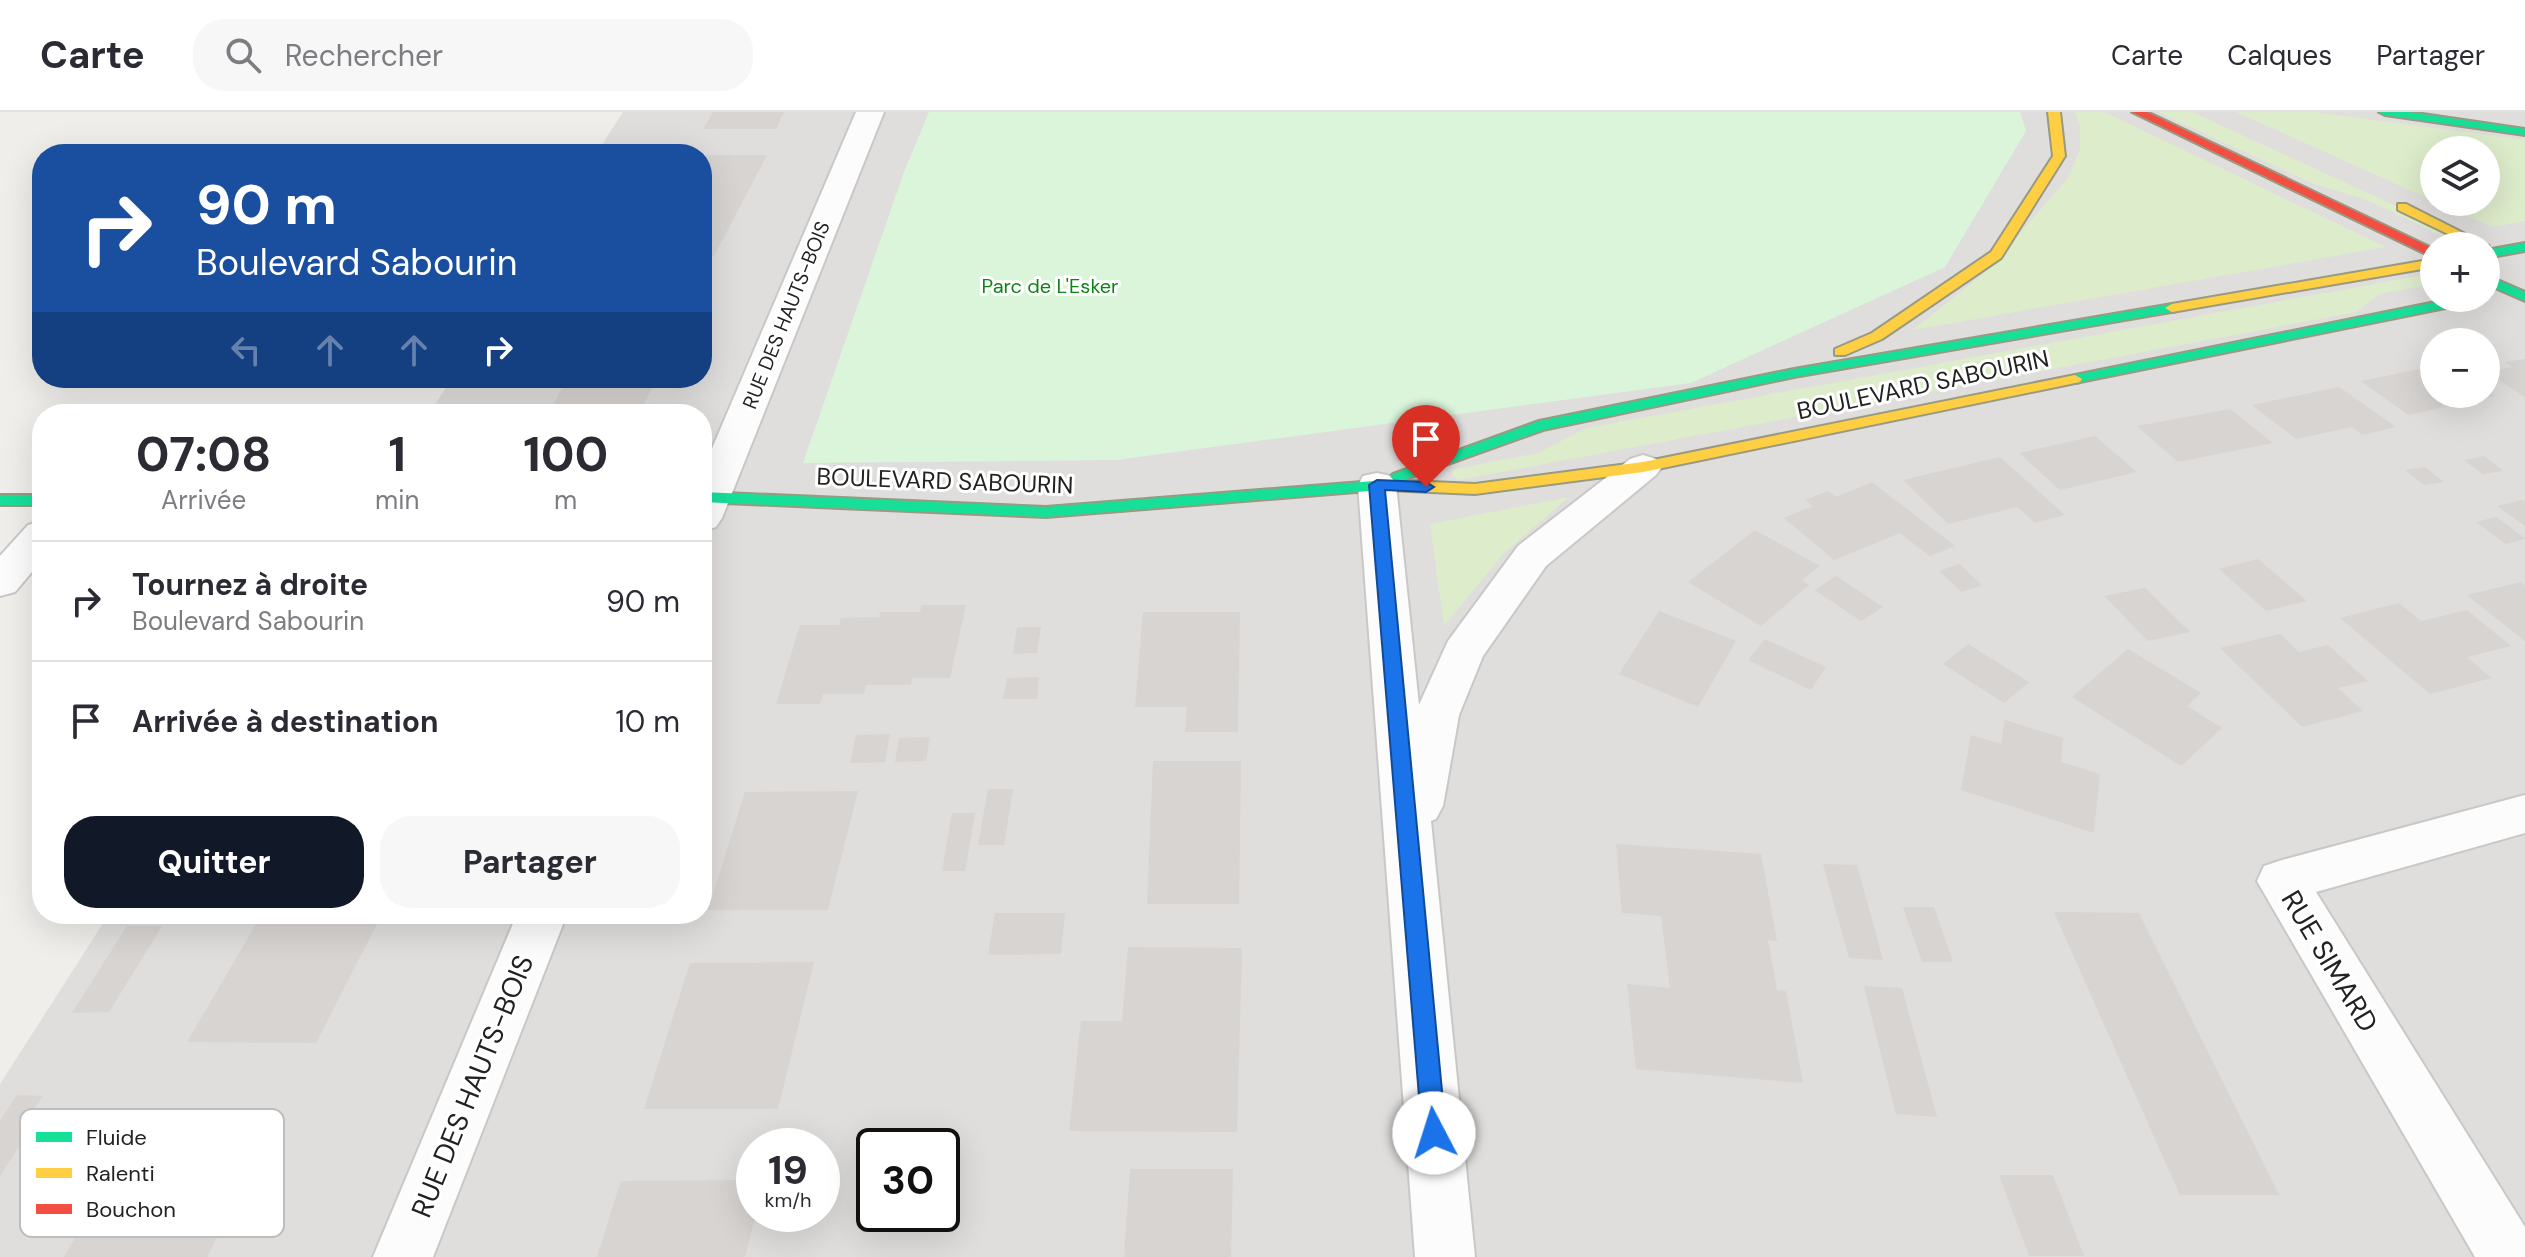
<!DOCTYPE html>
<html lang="fr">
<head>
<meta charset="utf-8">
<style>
	:root { --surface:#fff; --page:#f7f7f7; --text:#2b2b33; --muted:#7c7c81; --line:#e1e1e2; --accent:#111827 }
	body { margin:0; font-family:"DM Sans",sans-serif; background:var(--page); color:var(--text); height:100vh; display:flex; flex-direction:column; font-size:30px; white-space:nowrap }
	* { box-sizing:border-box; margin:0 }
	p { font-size:26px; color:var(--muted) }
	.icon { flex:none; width:44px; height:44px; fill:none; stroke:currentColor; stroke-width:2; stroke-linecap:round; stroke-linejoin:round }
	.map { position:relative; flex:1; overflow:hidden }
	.details { position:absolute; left:32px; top:292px; width:680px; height:520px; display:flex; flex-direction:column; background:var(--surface); border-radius:32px; box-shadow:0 8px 32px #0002 }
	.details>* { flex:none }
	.hud { position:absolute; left:32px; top:32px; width:680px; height:244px; border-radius:32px; box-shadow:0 8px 32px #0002; background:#1a4fa0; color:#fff; overflow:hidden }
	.fabs { position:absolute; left:2420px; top:24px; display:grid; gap:16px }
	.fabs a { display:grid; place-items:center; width:80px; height:80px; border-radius:50%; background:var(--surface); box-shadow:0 8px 32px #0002; font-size:40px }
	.speed { position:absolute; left:736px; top:1016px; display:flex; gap:16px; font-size:40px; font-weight:700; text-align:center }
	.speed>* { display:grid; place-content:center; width:104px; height:104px; border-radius:50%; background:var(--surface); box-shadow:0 8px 32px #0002; line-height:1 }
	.speed small { font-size:20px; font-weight:400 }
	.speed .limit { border:4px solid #111; border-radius:12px; background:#fff; color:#111 }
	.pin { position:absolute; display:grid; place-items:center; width:68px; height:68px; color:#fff; margin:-82px -34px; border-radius:50% 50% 50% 0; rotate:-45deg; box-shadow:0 0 8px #0007 }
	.pin .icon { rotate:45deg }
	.me { position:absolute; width:88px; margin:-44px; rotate:355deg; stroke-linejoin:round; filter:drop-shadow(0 0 6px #0008) }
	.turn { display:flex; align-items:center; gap:28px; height:168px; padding:0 32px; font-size:36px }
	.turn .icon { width:104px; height:104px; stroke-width:2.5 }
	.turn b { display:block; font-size:56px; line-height:68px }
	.lanes { display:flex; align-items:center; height:76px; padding:0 32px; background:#0003; justify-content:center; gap:40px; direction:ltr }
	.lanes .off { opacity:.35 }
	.eta { display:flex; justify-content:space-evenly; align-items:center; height:136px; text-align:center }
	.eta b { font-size:48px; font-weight:700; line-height:56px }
	.cta { display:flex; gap:16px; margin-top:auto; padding:16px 32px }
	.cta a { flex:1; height:92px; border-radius:32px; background:var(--accent); color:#fff; font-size:32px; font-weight:700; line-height:92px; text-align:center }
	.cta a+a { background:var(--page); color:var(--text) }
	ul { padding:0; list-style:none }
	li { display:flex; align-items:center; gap:24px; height:120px; padding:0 32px; border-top:2px solid var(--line) }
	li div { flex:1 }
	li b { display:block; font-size:30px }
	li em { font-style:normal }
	header { display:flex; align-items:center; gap:48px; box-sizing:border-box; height:112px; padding:0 40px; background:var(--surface); border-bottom:2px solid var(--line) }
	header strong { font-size:38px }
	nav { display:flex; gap:44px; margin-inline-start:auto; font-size:28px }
	.search { width:560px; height:72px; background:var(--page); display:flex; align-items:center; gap:20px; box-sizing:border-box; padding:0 28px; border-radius:32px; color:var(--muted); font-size:30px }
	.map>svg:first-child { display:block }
	.residential { fill:#dfdedc; fill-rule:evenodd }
	.grass { fill:#ddeccb }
	.park { fill:#daf5da }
	.building { fill:#d7d4d2 }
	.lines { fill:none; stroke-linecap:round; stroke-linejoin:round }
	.street-casing { stroke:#c9c8c7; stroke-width:4 }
	.fast-casing { stroke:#999a82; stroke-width:4 }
	.slow-casing { stroke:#999a82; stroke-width:4 }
	.jam-casing { stroke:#999a82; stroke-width:4 }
	.street { fill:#fdfcfc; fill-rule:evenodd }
	.fast { fill:#16e098; fill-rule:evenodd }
	.slow { fill:#ffcf43; fill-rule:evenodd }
	.jam { fill:#f24e42; fill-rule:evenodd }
	.route { fill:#1a73e8; stroke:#114b97; stroke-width:2 }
	.labels { text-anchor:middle; stroke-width:6; stroke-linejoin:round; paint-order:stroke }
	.far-park-label { font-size:20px; fill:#0c8416; stroke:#fff }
	.far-street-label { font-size:20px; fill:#222; stroke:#fff }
	.street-label { font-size:24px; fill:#222; stroke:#fff }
	.near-street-label { font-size:28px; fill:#222; stroke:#fff }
	.key { fill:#fff; stroke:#bdbdbd; stroke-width:2 }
	.key-label { font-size:22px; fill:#222 }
</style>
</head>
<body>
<header>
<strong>Carte</strong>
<div class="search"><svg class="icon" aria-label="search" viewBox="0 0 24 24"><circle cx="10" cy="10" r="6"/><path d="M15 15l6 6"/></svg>Rechercher</div>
<nav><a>Carte</a><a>Calques</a><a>Partager</a></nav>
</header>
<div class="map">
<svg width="2525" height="1145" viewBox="0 0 2525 1145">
	<rect width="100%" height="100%" fill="#f0eeeb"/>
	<path class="residential" d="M623,0H2525V1145H0V972L109,802H702V302H429L452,266H702V42H596ZM2434,38H2486V90H2434ZM2434,134H2486V186H2434ZM2434,230H2486V282H2434ZM754,1034H822V1102H754ZM874,1034H942V1102H874Z"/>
	<g class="grass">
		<path d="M2075,0H2104L2386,135L1913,218L1988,158L2068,66L2080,37V14Z"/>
		<path d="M2158,0H2192L2446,117L2438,122L2367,88L2311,71Z"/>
		<path d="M2236,0H2314L2525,28V109L2492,115L2437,90H2486V38H2434V89Z"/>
		<path d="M2434,161V172L2379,182L2357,200L1459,368L1451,364L1455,357L1538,341L1586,316Z"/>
		<path d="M1569,385L1504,441L1444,514L1430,412Z"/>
	</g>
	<path class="park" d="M929,0H2020L2026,19L1945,155L1691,271L1116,348L803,351L904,60Z"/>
	<g class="building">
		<path d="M713,0H784L776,17H703Z"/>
		<path d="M702,43H767L714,144H702Z"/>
		<path d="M2525,247V285L2487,260L2512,255L2505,250Z"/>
		<path d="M2434,254V282H2486V279L2495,284L2408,303L2361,269Z"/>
		<path d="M568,266H657L639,302H548Z"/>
		<path d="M2339,275L2396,315L2362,323L2352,315L2296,327L2252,293Z"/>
		<path d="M2230,297L2273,331L2178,350L2137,314Z"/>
		<path d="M2095,324L2137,360L2060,378L2019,341Z"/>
		<path d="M2484,344L2503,359L2483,362L2464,348Z"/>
		<path d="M2000,345L2065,403L2035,411L2017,395L1948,412L1903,368Z"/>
		<path d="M2425,355L2444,370L2424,373L2405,358Z"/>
		<path d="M1872,370L1955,434L1930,444L1900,421L1834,448L1784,406L1813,394L1805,388L1828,379L1836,385Z"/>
		<path d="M2522,388L2525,390V414L2497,394Z"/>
		<path d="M2496,405L2525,426V427L2506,432L2476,410Z"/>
		<path d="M1755,418L1820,454L1802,468L1809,473L1761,514L1688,470Z"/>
		<path d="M2258,447L2307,489L2266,499L2219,457Z"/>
		<path d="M1959,452L1982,473L1962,480L1939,459Z"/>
		<path d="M1836,464L1883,495L1861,509L1815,478Z"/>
		<path d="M2521,470L2525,474V529L2467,483Z"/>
		<path d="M2145,476L2190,520L2148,529L2104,484Z"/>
		<path d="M2399,491L2421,509L2467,498L2511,534L2467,545L2491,566L2430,582L2340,506Z"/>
		<path d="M922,493H966L950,566H912L911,573H866L864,582H823L820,592H776L800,513H839L841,506L879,505L880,500H920Z"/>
		<path d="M1659,499L1736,529L1698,595L1619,562Z"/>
		<path d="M1143,500H1240L1238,620H1185L1187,595H1135Z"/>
		<path d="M1017,515H1041L1037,541L1013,542Z"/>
		<path d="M2280,522L2299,540L2328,533L2368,569L2338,576L2363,599L2302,615L2220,536Z"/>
		<path d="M1765,527L1826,555L1811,578L1748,548Z"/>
		<path d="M1968,532L2029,570L2004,591L1943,552Z"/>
		<path d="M2128,537L2201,581L2187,594L2222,616L2181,654L2072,585Z"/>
		<path d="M1039,565L1037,587H1003L1007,566Z"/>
		<path d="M2005,608L2063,626L2061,650L2100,662L2094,721L1961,678L1971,623L2001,632Z"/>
		<path d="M890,622L885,650L850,651L856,623Z"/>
		<path d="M930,625L926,649L895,650L899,626Z"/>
		<path d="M1153,649H1241L1239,792H1147Z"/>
		<path d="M988,677H1013L1004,733H978Z"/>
		<path d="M858,679L828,798H708L745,680Z"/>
		<path d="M952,701H975L965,759H942Z"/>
		<path d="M1616,732L1761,742L1777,829L1768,828L1777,878L1786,879L1803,971L1636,957L1627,872L1670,876L1661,804L1622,801Z"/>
		<path d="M1823,752L1857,753L1883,848L1849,846Z"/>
		<path d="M1903,795H1934L1953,850H1922Z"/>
		<path d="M2054,800L2139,801L2279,1083H2180Z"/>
		<path d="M995,801H1065L1061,842L988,843Z"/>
		<path d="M262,802H382L316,931L187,930Z"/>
		<path d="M127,814H162L109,900L72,901Z"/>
		<path d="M1128,835L1242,836L1237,1020L1069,1019L1081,909H1122Z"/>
		<path d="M814,850L778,997H644L690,851Z"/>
		<path d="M1864,874L1902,876L1937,1005L1896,1002Z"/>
		<path d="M17,983L43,984L25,1010H35L0,1064V1009Z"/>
		<path d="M145,1004H279L207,1145H64Z"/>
		<path d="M1130,1057H1233L1231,1145H1124Z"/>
		<path d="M1999,1063H2053L2084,1144H2029Z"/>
		<path d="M754,1068L756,1102L745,1145H597L621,1069Z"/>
	</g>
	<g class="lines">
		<g class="street-casing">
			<g id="street">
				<path d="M856,0H884L722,406L716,415L702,419V360Z"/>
				<path d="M1643,343L1656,347L1662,355L1656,363L1546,454L1483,544L1459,603L1443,694L1436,707L1431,709L1475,1145H1415L1358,373L1363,364L1377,361L1391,364L1396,373L1419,593L1448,529L1518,434L1630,347Z"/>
				<path d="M42,409V448L15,480L0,484V444L28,413Z"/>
				<path d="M2525,683V721L2316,780L2525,1115V1145H2475L2257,769L2264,754L2282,748Z"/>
				<path d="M517,802H567L433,1145H373Z"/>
			</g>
		</g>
		<g class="fast-casing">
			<g id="fast">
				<path d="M2379,0H2409L2525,17V23L2385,3Z"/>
				<path d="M2525,131V139L2486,146V138Z"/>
				<path d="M2486,163L2525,180V189L2486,172Z"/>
				<path d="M2455,186H2482L2475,190L2075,271L2068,267L2075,263Z"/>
				<path d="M2172,192L2179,196L2177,199L1794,265L1543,318L1403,368L1398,370L1390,365L1393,362L1539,309L1794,257Z"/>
				<path d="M1387,368L1395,373L1393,377L1046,405L702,390V380L1046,395Z"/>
				<rect x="0" y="383" width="42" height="10"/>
			</g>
		</g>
		<g class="slow-casing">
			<g id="slow">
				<path d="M2048,0H2060L2065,44L2001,146L1882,227L1845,243H1835V237L1872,221L1991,140L2053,44Z"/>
				<path d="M2398,92H2406L2489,134L2486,137V134H2473L2398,98Z"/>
				<path d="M2434,147V155L2172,200L2165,196L2172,192Z"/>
				<path d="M2075,263L2082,267L2080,270L1643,360L1475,382L1387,378L1379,373L1387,368L1475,372L1643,350Z"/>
			</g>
		</g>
		<g class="jam-casing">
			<path id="jam" d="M2132,0H2147L2434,137V146Z"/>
		</g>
		<use href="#street" class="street"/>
		<use href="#fast" class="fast"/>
		<use href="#slow" class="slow"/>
		<use href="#jam" class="jam"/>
	</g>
	<path class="route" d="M1377,368L1426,370L1434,375L1426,380L1385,378L1446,1021L1442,1029L1434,1033L1426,1029L1422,1021L1369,373Z"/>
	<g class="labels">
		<g class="far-park-label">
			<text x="1050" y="181">Parc de L'Esker</text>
		</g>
		<g class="far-street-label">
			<text transform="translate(786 203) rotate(-68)" y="7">RUE DES HAUTS-BOIS</text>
		</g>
		<g class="street-label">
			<text transform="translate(1923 273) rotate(-12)" y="8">BOULEVARD SABOURIN</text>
			<text transform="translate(945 369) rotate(2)" y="8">BOULEVARD SABOURIN</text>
		</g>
		<g class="near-street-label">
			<text transform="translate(2330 849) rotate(59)" y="10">RUE SIMARD</text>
			<text transform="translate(472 974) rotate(-68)" y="10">RUE DES HAUTS-BOIS</text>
		</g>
	</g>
	<rect x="20" y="997" width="264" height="128" rx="12" class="key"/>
	<rect x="36" y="1020" width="36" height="10" fill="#16e098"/>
	<rect x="36" y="1056" width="36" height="10" fill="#ffcf43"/>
	<rect x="36" y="1092" width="36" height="10" fill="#f24e42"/>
	<g class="key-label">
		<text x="86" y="1033">Fluide</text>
		<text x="86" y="1069">Ralenti</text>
		<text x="86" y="1105">Bouchon</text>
	</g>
</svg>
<div class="fabs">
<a><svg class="icon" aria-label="layers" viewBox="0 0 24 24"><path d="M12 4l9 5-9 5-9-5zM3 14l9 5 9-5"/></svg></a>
<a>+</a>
<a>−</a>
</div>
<div class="speed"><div>19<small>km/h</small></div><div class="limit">30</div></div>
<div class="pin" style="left:1426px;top:375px;background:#d93025"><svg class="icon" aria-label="arrive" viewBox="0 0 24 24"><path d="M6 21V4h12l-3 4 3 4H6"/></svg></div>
<svg class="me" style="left:1434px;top:1021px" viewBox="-20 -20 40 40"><circle r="19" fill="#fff"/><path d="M0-13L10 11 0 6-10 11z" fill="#1a73e8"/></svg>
<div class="hud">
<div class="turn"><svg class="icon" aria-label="right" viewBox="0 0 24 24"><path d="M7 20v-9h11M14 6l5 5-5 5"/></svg><div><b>90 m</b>Boulevard Sabourin</div></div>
<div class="lanes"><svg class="icon off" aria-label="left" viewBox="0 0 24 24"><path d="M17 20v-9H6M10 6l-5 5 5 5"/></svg><svg class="icon off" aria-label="ahead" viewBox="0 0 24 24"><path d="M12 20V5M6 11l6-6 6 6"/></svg><svg class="icon off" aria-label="ahead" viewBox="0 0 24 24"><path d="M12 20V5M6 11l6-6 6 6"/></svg><svg class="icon" aria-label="right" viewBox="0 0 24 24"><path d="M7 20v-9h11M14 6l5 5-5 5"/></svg></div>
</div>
<section class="details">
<div class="eta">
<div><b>07:08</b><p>Arrivée</p></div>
<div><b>1</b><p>min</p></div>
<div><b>100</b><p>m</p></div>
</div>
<ul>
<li><svg class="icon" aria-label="right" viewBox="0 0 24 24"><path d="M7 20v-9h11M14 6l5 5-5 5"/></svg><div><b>Tournez à droite</b><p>Boulevard Sabourin</p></div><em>90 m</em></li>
<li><svg class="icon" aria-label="arrive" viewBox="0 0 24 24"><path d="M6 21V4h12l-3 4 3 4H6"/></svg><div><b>Arrivée à destination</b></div><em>10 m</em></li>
</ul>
<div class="cta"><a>Quitter</a><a>Partager</a></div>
</section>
</div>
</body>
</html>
